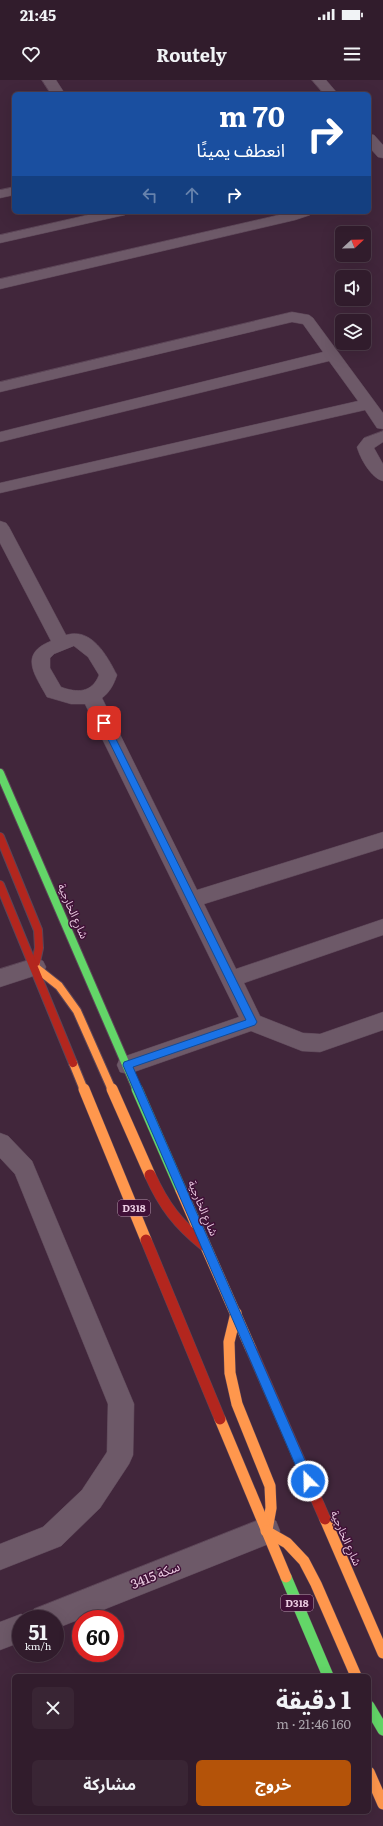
<!DOCTYPE html>
<html lang="ar">
<head>
<meta charset="utf-8">
<style>
	:root { --surface:#311c2c; --page:#392534; --text:#f1f3f6; --muted:#a8a1a9; --line:#4c3a48; --accent:#b45309 }
	body { margin:0; font-family:Literata,"Noto Sans Arabic",serif; background:var(--page); color:var(--text); direction:rtl; height:100vh; display:flex; flex-direction:column; font-size:15px; white-space:nowrap }
	* { box-sizing:border-box; margin:0 }
	p { font-size:13px; color:var(--muted) }
	.icon { flex:none; width:22px; height:22px; fill:none; stroke:currentColor; stroke-width:2; stroke-linecap:round; stroke-linejoin:round }
	.map { position:relative; flex:1; overflow:hidden; direction:ltr }
	.details { position:absolute; left:12px; top:1594px; width:359px; height:140px; display:flex; flex-direction:column; background:var(--surface); border-radius:6px; box-shadow:0 4px 16px #0002,0 0 0 1px var(--line); direction:rtl }
	.details>* { flex:none }
	.top-card { position:absolute; left:12px; top:12px; width:359px; height:122px; border-radius:6px; box-shadow:0 4px 16px #0002,0 0 0 1px var(--line); direction:rtl; background:#1a4fa0; color:#fff; overflow:hidden }
	.needle { width:26px; rotate:68deg }
	.fabs { position:absolute; left:335px; top:146px; display:grid; gap:8px }
	.fabs a { display:grid; place-items:center; width:36px; height:36px; border-radius:6px; background:var(--surface); box-shadow:0 4px 16px #0002,0 0 0 1px var(--line); font-size:20px }
	.speed { position:absolute; left:12px; top:1530px; display:flex; gap:8px; font-size:20px; font-weight:700; text-align:center }
	.speed>* { display:grid; place-content:center; width:52px; height:52px; border-radius:50%; background:var(--surface); box-shadow:0 4px 16px #0002,0 0 0 1px var(--line); line-height:1 }
	.speed small { font-size:10px; font-weight:400 }
	.speed .limit { border:6px solid #d22; background:#fff; color:#111 }
	.pin { position:absolute; display:grid; place-items:center; width:34px; height:34px; color:#fff; margin:-17px; border-radius:8px; box-shadow:0 2px 6px #0006 }
	.me { position:absolute; width:44px; margin:-22px; rotate:337deg; stroke-linejoin:round; filter:drop-shadow(0 0 3px #0008) }
	.turn { display:flex; align-items:center; gap:14px; height:84px; padding:0 20px; font-size:18px }
	.turn .icon { width:52px; height:52px; stroke-width:2.5 }
	.turn b { display:block; font-size:28px; line-height:34px }
	.lanes { display:flex; align-items:center; height:38px; padding:0 20px; background:#0003; justify-content:center; gap:20px; direction:ltr }
	.lanes .off { opacity:.35 }
	.round { display:grid; place-items:center; flex:none; width:42px; height:42px; border-radius:6px; background:var(--page) }
	.headline { display:flex; align-items:center; justify-content:space-between; height:68px; padding:0 20px }
	h1 { font-size:24px; font-weight:700; line-height:30px }
	.button { display:flex; gap:8px; margin-top:auto; padding:8px 20px }
	.button a { flex:1; height:46px; border-radius:6px; background:var(--accent); color:#fff; font-size:16px; font-weight:700; line-height:46px; text-align:center }
	.button a+a { background:var(--page); color:var(--text) }
	.status { display:flex; justify-content:space-between; align-items:center; height:28px; padding:0 20px; background:var(--surface); direction:ltr }
	.status svg { height:11px; fill:currentColor }
	header { display:flex; justify-content:space-between; align-items:center; height:52px; padding:0 20px; background:var(--surface); font-size:18px; font-weight:700 }
	.map>svg:first-child { display:block }
	.lines { fill:none; stroke-linecap:round; stroke-linejoin:round }
	.lane-casing { stroke:#5c4557; stroke-width:1 }
	.street-casing { stroke:#5c4557; stroke-width:1 }
	.fast-far1-casing { stroke:#5c4557; stroke-width:10 }
	.fast-casing { stroke:#5c4557; stroke-width:12 }
	.slow-far1-casing { stroke:#5c4557; stroke-width:10 }
	.slow-casing { stroke:#5c4557; stroke-width:12 }
	.jam-far1-casing { stroke:#5c4557; stroke-width:10 }
	.jam-casing { stroke:#5c4557; stroke-width:12 }
	.lane { fill:#6d5968; fill-rule:evenodd }
	.street { fill:#6d5968; fill-rule:evenodd }
	.fast-far1 { stroke:#63d668; stroke-width:8 }
	.fast { stroke:#63d668; stroke-width:11 }
	.slow-far1 { stroke:#ff974d; stroke-width:8 }
	.slow { stroke:#ff974d; stroke-width:11 }
	.jam-far1 { stroke:#b3261e; stroke-width:8 }
	.jam { stroke:#b3261e; stroke-width:11 }
	.route { fill:#1a73e8; stroke:#114b97 }
	.labels { text-anchor:middle; stroke-width:3; stroke-linejoin:round; paint-order:stroke }
	.shield { fill:#401037; stroke:#b894af; stroke-width:1 }
	.shield-label { font-size:10px; font-weight:bold; fill:#ebcce2 }
	.street-label { font-size:11px; fill:#ebcce2; stroke:#401037 }
	.near-street-label { font-size:13px; fill:#ebcce2; stroke:#401037 }
</style>
</head>
<body>
<div class="status"><b>21:45</b><svg viewBox="0 0 49 12"><path d="M0 12V9h3v3zM5 12V6h3v6zM10 12V3h3v9zM15 12V0h3v12zM26 1h20v11H26zM47 4h2v5h-2z"/></svg></div>
<header><svg class="icon" aria-label="menu" viewBox="0 0 24 24"><path d="M4 6h16M4 12h16M4 18h16"/></svg>Routely<svg class="icon" aria-label="heart" viewBox="0 0 24 24"><path d="M12 20l-8-8c-3-5 5-10 8-4 3-6 11-1 8 4z"/></svg></header>
<div class="map">
<svg width="383" height="1746" viewBox="0 0 383 1746">
	<rect width="100%" height="100%" fill="#41263b"/>
	<g class="lines">
		<g class="lane-casing">
			<g id="lane">
				<path d="M42,0H56L65,14H51Z"/>
				<path d="M14,107V115L0,118V110Z"/>
				<path d="M101,132H127L125,135L120,136L0,163V155Z"/>
				<path d="M292,132H312L310,135L295,140L0,209V199Z"/>
				<path d="M292,232L309,235L313,238L383,333V349L377,348L365,330L0,413V403L358,321L329,281L0,362V352L323,272L303,244L292,242L0,312V302Z"/>
				<path d="M383,351V362L374,368L383,384V401C371,398 360,378 357,367L364,358Z"/>
				<path d="M0,441L6,443L9,447L66,555C92,547 107,576 117,595C114,604 110,612 102,618L197,810L383,752V768L204,824L236,889L383,839V855L244,903L260,936L303,953L320,954L383,932V950L320,972L302,971L251,951L128,994L120,992L117,985L120,978L239,937L85,624H71L47,617C35,595 18,574 51,561L0,463ZM74,566L88,577L99,595C92,613 77,613 61,607L50,588V578L54,574Z"/>
				<path d="M0,1053L8,1056L32,1081L134,1324L133,1375L129,1384L100,1428L61,1466L0,1490V1464L43,1447L82,1410L107,1372L108,1324L15,1094L0,1078Z"/>
			</g>
		</g>
		<g class="street-casing">
			<g id="street">
				<path d="M312,0H326L338,14H324Z"/>
				<path d="M369,54L374,55L383,65V78L378,77L369,67Z"/>
				<path d="M35,878L43,881L46,887L43,893L0,907V889Z"/>
				<path d="M266,1437L276,1441L280,1451L276,1461L55,1549V1539H21V1562L0,1570V1542L21,1534L30,1538L34,1529Z"/>
			</g>
		</g>
		<g class="fast-far1-casing">
			<path id="fast-far1" d="M0,693L137,1010"/>
		</g>
		<g class="fast-casing">
			<g id="fast">
				<path d="M137,1009L181,1110"/>
				<path d="M286,1497L328,1596"/>
				<path d="M369,1626L383,1650"/>
			</g>
		</g>
		<g class="slow-far1-casing">
			<g id="slow-far1">
				<path d="M36,882L35,887L59,906L77,931L112,1010"/>
				<path d="M73,983L84,1010"/>
			</g>
		</g>
		<g class="slow-casing">
			<g id="slow">
				<path d="M84,1009L146,1160"/>
				<path d="M112,1009L150,1095"/>
				<path d="M181,1110L251,1269"/>
				<path d="M236,1233L229,1262L230,1293L237,1324L270,1406L271,1428L267,1450"/>
				<path d="M220,1339L286,1497"/>
				<path d="M325,1439L383,1573"/>
				<path d="M266,1451L287,1463L304,1481L316,1504L356,1596"/>
				<path d="M369,1692L383,1724"/>
			</g>
		</g>
		<g class="jam-far1-casing">
			<g id="jam-far1">
				<path d="M0,757L38,850L39,868L36,882"/>
				<path d="M0,805L73,983"/>
			</g>
		</g>
		<g class="jam-casing">
			<g id="jam">
				<path d="M150,1095C164,1126 178,1144 204,1165"/>
				<path d="M146,1160L220,1339"/>
				<path d="M251,1269L325,1439"/>
			</g>
		</g>
		<use href="#lane" class="lane"/>
		<use href="#street" class="street"/>
		<use href="#fast-far1" class="fast-far1"/>
		<use href="#fast" class="fast"/>
		<use href="#slow-far1" class="slow-far1"/>
		<use href="#slow" class="slow"/>
		<use href="#jam-far1" class="jam-far1"/>
		<use href="#jam" class="jam"/>
	</g>
	<path class="route" d="M104,640L108,643L257,942L255,945L133,987L314,1401L312,1405L308,1407L304,1405L123,985L124,982L246,940L100,643Z"/>
	<g class="labels">
		<g class="shield">
			<rect x="118" y="1120" width="32" height="16" rx="3"/>
			<rect x="281" y="1515" width="32" height="16" rx="3"/>
		</g>
		<g class="shield-label">
			<text x="134" y="1132">D318</text>
			<text x="297" y="1527">D318</text>
		</g>
		<g class="street-label">
			<text transform="translate(73 831) rotate(66)" y="4">شارع الخارجية</text>
			<text transform="translate(203 1128) rotate(67)" y="4">شارع الخارجية</text>
			<text transform="translate(346 1458) rotate(66)" y="4">شارع الخارجية</text>
		</g>
		<g class="near-street-label">
			<text transform="translate(155 1495) rotate(-22)" y="5">سكة 3415</text>
		</g>
	</g>
</svg>
<div class="fabs">
<a><svg class="needle" viewBox="-14 -14 28 28"><path d="M0-13l5 13h-10z" fill="#e53935"/><path d="M0 13l5-13h-10z" fill="#a8a1a9"/></svg></a>
<a><svg class="icon" aria-label="sound" viewBox="0 0 24 24"><path d="M4 9h4l5-4v14l-5-4H4zM17 9q2 3 0 6"/></svg></a>
<a><svg class="icon" aria-label="layers" viewBox="0 0 24 24"><path d="M12 4l9 5-9 5-9-5zM3 14l9 5 9-5"/></svg></a>
</div>
<div class="speed"><div>51<small>km/h</small></div><div class="limit">60</div></div>
<div class="pin" style="left:104px;top:643px;background:#d93025"><svg class="icon" aria-label="arrive" viewBox="0 0 24 24"><path d="M6 21V4h12l-3 4 3 4H6"/></svg></div>
<svg class="me" style="left:308px;top:1401px" viewBox="-20 -20 40 40"><circle r="17" fill="#1a73e8" stroke="#fff" stroke-width="3"/><path d="M0-11L8 9 0 5-8 9z" fill="#fff"/></svg>
<div class="top-card">
<div class="turn"><svg class="icon" aria-label="right" viewBox="0 0 24 24"><path d="M7 20v-9h11M14 6l5 5-5 5"/></svg><div><b>70 m</b>انعطف يمينًا</div></div>
<div class="lanes"><svg class="icon off" aria-label="left" viewBox="0 0 24 24"><path d="M17 20v-9H6M10 6l-5 5 5 5"/></svg><svg class="icon off" aria-label="ahead" viewBox="0 0 24 24"><path d="M12 20V5M6 11l6-6 6 6"/></svg><svg class="icon" aria-label="right" viewBox="0 0 24 24"><path d="M7 20v-9h11M14 6l5 5-5 5"/></svg></div>
</div>
<section class="details">
<div class="headline"><div><h1>1 دقيقة</h1><p>160 m · 21:46</p></div><a class="round"><svg class="icon" aria-label="close" viewBox="0 0 24 24"><path d="M6 6l12 12M18 6L6 18"/></svg></a></div>
<div class="button"><a>خروج</a><a>مشاركة</a></div>
</section>
</div>
</body>
</html>
